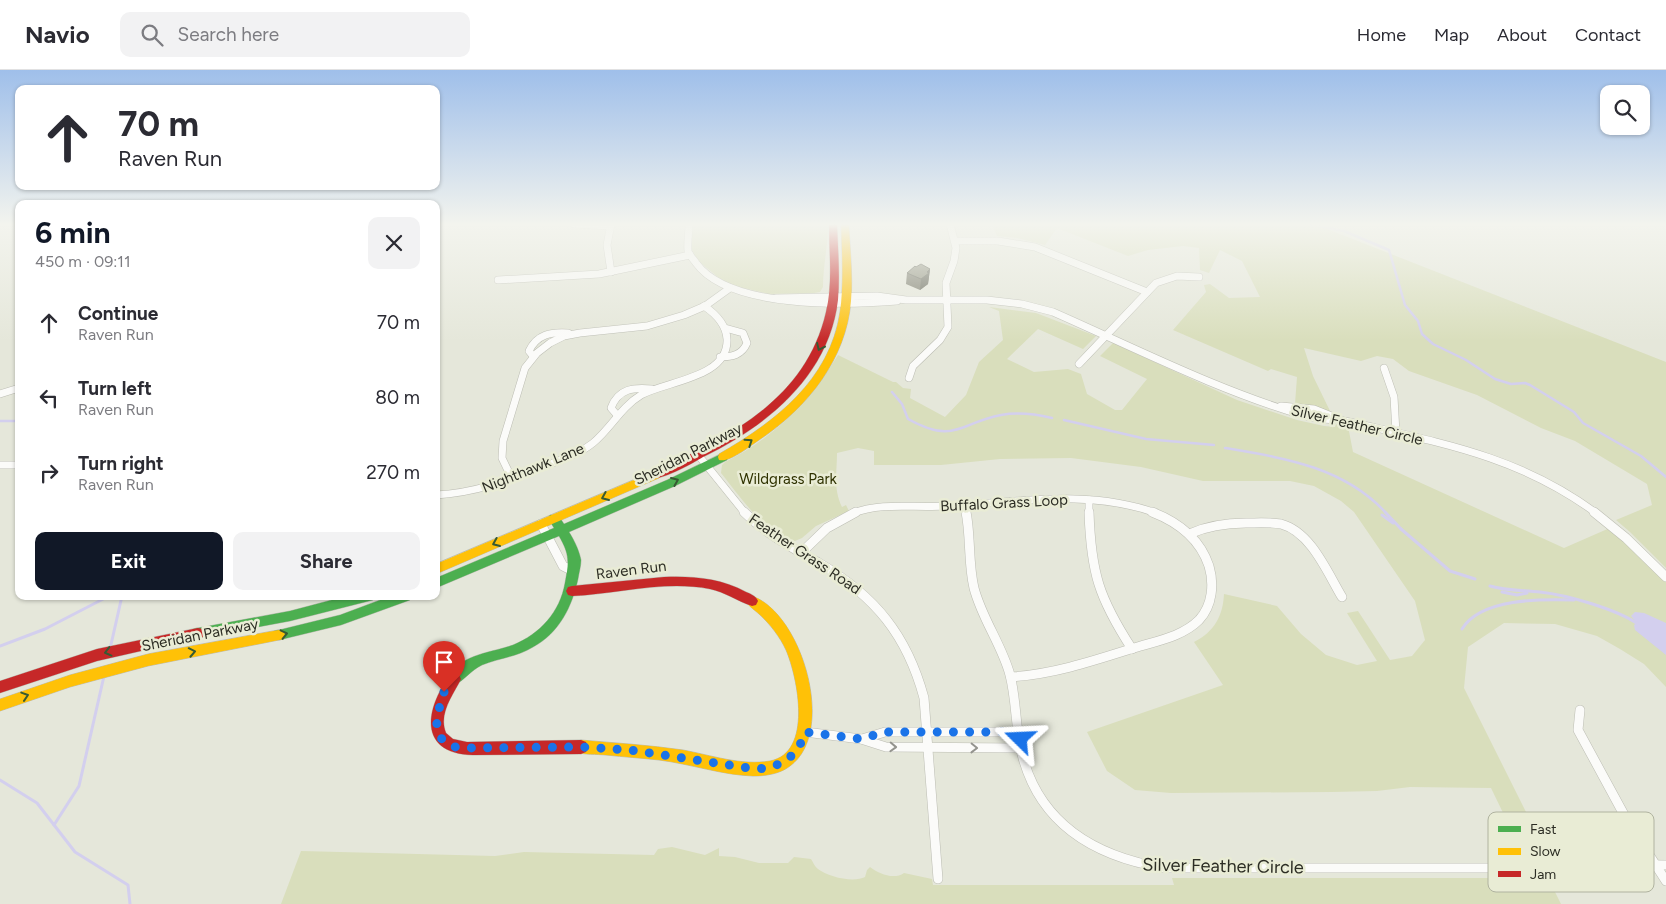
<!DOCTYPE html>
<html lang="en">
<head>
<meta charset="utf-8">
<style>
	:root { --surface:#fff; --page:#f2f2f3; --text:#2b2b33; --muted:#7c7c81; --line:#e1e1e2; --accent:#111827 }
	body { margin:0; font-family:Figtree,sans-serif; background:var(--page); color:var(--text); height:100vh; display:flex; flex-direction:column; font-size:19px; white-space:nowrap }
	* { box-sizing:border-box; margin:0 }
	p { font-size:16px; color:var(--muted) }
	.icon { flex:none; width:28px; height:28px; fill:none; stroke:currentColor; stroke-width:2; stroke-linecap:round; stroke-linejoin:round }
	.map { position:relative; flex:1; overflow:hidden }
	.sheet { position:absolute; left:15px; top:130px; width:425px; height:400px; display:flex; flex-direction:column; background:var(--surface); border-radius:10px; box-shadow:0 1px 4px #0004 }
	.sheet>* { flex:none }
	.banner { position:absolute; left:15px; top:15px; width:425px; height:105px; border-radius:10px; box-shadow:0 1px 4px #0004; background:#fff; color:var(--text); overflow:hidden }
	.fabs { position:absolute; left:1600px; top:15px; display:grid; gap:10px }
	.fabs a { display:grid; place-items:center; width:50px; height:50px; border-radius:10px; background:var(--surface); box-shadow:0 1px 4px #0004; font-size:25px }
	.pin { position:absolute; display:grid; place-items:center; width:42px; height:42px; color:#fff; margin:-51px -21px; border-radius:50% 50% 50% 0; rotate:-45deg; box-shadow:0 0 5px #0007 }
	.pin .icon { rotate:45deg }
	.me { position:absolute; width:55px; margin:-28px; rotate:291deg; stroke-linejoin:round; filter:drop-shadow(0 0 4px #0008) }
	.turn { display:flex; align-items:center; gap:18px; height:105px; padding:0 20px; font-size:22px }
	.turn .icon { width:65px; height:65px; stroke-width:2.5 }
	.turn b { display:block; font-size:35px; line-height:42px }
	.round { display:grid; place-items:center; flex:none; width:52px; height:52px; border-radius:10px; background:var(--page) }
	.overview { display:flex; align-items:center; justify-content:space-between; height:85px; padding:0 20px }
	h1 { font-size:30px; font-weight:700; line-height:38px; color:var(--accent) }
	.cta { display:flex; gap:10px; margin-top:auto; padding:10px 20px }
	.cta a { flex:1; height:58px; border-radius:10px; background:var(--accent); color:#fff; font-size:20px; font-weight:700; line-height:58px; text-align:center }
	.cta a+a { background:var(--page); color:var(--text) }
	ul { padding:0; list-style:none }
	li { display:flex; align-items:center; gap:15px; height:75px; padding:0 20px }
	li div { flex:1 }
	li b { display:block; font-size:19px }
	li em { font-style:normal }
	header { display:flex; align-items:center; gap:30px; box-sizing:border-box; height:70px; padding:0 25px; background:var(--surface); border-bottom:1px solid var(--line) }
	header strong { font-size:24px }
	nav { display:flex; gap:28px; margin-inline-start:auto; font-size:18px }
	.search { width:350px; height:45px; background:var(--page); display:flex; align-items:center; gap:12px; box-sizing:border-box; padding:0 18px; border-radius:10px; color:var(--muted); font-size:19px }
	.map>svg:first-child { display:block }
	.green { fill:#d9debc }
	.water { fill:#d3cfee }
	.lines { fill:none; stroke-linecap:round; stroke-linejoin:round }
	.stream-far1 { stroke:#d3cfee; stroke-width:2.5 }
	.stream { stroke:#d3cfee; stroke-width:3 }
	.street-far1-casing { stroke:#bcbdb3; stroke-width:8 }
	.street-casing { stroke:#bcbdb3; stroke-width:10 }
	.fast-casing { stroke:#bcbdb3; stroke-width:1 }
	.slow-casing { stroke:#bcbdb3; stroke-width:1 }
	.jam-casing { stroke:#bcbdb3; stroke-width:1 }
	.street-far1 { stroke:#fbfbf9; stroke-width:7 }
	.street { stroke:#fbfbf9; stroke-width:9 }
	.fast { fill:#4caf50; fill-rule:evenodd }
	.slow { fill:#ffc107; fill-rule:evenodd }
	.jam { fill:#c62828; fill-rule:evenodd }
	.wall { fill:#787969 }
	.shaded-wall { fill:#616355 }
	.building { fill:#8b8d7a; stroke:#616355 }
	.oneway { stroke:#375a33 }
	.oneway2 { stroke:#94948e }
	.route { stroke:#1a73e8; stroke-width:9; stroke-dasharray:0 16.2 }
	.labels { text-anchor:middle; stroke-width:5; stroke-linejoin:round; paint-order:stroke }
	.street-label { font-size:15px; fill:#2c2d24; stroke:#e9ecd5 }
	.park-label { font-size:15px; fill:#2f3200; stroke:#e9ecd5 }
	.near-street-label { font-size:18px; fill:#2c2d24; stroke:#e9ecd5 }
	.key { fill:#e9ecd5; stroke:#b0b3a0; stroke-width:1 }
	.key-label { font-size:14px; fill:#2c2d24 }
</style>
</head>
<body>
<header>
<strong>Navio</strong>
<div class="search"><svg class="icon" aria-label="search" viewBox="0 0 24 24"><circle cx="10" cy="10" r="6"/><path d="M15 15l6 6"/></svg>Search here</div>
<nav><a>Home</a><a>Map</a><a>About</a><a>Contact</a></nav>
</header>
<div class="map">
<svg width="1666" height="834" viewBox="0 0 1666 834">
	<rect width="100%" height="100%" fill="#e5e7da"/>
	<g class="green">
		<path d="M694,154H828C828,176 823,196 823,217L820,222L814,223L769,224L735,216L719,208L697,190L692,180V163Z"/>
		<path d="M992,154L1317,155L1666,292V498L1630,462L1616,450L1652,435L1647,414L1575,371L1541,358L1477,325L1409,301L1393,289L1377,286L1361,291L1304,278L1313,306L1331,343L1295,334L1297,307L1271,299L1268,301L1173,260L1206,222L1204,215L1210,214L1229,228L1260,227L1242,191L1220,180L1209,203L1200,200L1199,178L1183,176L1148,180L1128,186L1057,158L1045,175L1017,168L997,166Z"/>
		<path d="M989,237L1036,243L1096,266L1083,279L1038,259L1007,289L1034,302L1068,299L1081,304L1087,324L1115,340H1122L1147,309L1100,286L1113,273L1237,330L1297,350L1324,356L1335,357L1336,354L1348,356L1353,382L1564,478L1612,457L1666,512V617L1644,594L1620,579L1597,566L1555,554L1504,553L1468,577L1464,618L1546,782H1522L1491,718L1410,717L1377,721L1332,722L1171,723L1135,720L1107,701L1087,662L1223,615L1194,572C1214,562 1223,546 1224,524L1277,536L1301,564L1326,585L1357,595L1377,591L1347,543L1358,541L1390,590L1412,586L1425,570L1415,531L1354,442L1341,431L1314,416L1290,411H1203L1141,397L1071,388L1000,389L941,395H874V381L858,378L837,383C837,402 833,419 842,437L846,435L849,441L816,456L802,468L795,471C767,467 738,424 721,403L722,395L725,392C773,369 811,330 838,285L893,312H896L903,318L911,319L910,328L945,347L966,325L979,292L1003,270L999,241Z"/>
		<path d="M672,777L705,785L719,778V786L735,787L759,793H788L794,787L811,789C813,792 815,797 818,799C828,807 854,813 865,807L867,800L870,797C879,804 894,810 904,803L932,809L933,815H1174L1172,808H1548L1561,834H281L301,781L495,786L524,782L654,785L658,779Z"/>
	</g>
	<path class="water" d="M1635,542L1644,543L1666,553V585L1635,560L1634,555L1637,553L1631,546Z"/>
	<g class="lines">
		<g class="stream-far1">
			<path d="M1309,154L1344,161L1389,180L1405,235L1418,251L1422,264L1433,274L1466,290L1495,309L1511,314L1525,313L1530,315L1574,342L1583,353L1641,386L1666,407"/>
			<path d="M892,322L902,334L908,349C955,375 959,353 1001,345C1018,342 1035,344 1052,348"/>
			<path d="M1064,350L1146,369L1214,375"/>
			<path d="M0,351H19"/>
			<path d="M1225,378C1284,388 1344,397 1386,443"/>
		</g>
		<g class="stream">
			<path d="M1385,442L1401,459"/>
			<path d="M1382,445L1393,453"/>
			<path d="M1401,459L1450,501L1475,509"/>
			<path d="M1490,516C1507,521 1523,520 1540,522C1567,525 1616,539 1638,554"/>
			<path d="M1502,522L1517,525L1527,523"/>
			<path d="M1462,559C1481,528 1541,529 1574,530"/>
			<path d="M0,576L45,559L109,526"/>
			<path d="M110,579L122,526"/>
			<path d="M0,710L37,733L75,782L128,815L130,834"/>
			<path d="M54,755L79,716L104,606"/>
		</g>
		<g class="street-far1-casing">
			<g id="street-far1">
				<path d="M574,154L611,156"/>
				<path d="M611,154L607,175L611,202"/>
				<path d="M689,154C689,162 687,173 688,181C689,185 694,190 696,193C729,239 846,235 897,231"/>
				<path d="M955,171H998L1035,177L1147,222"/>
				<path d="M498,210L599,204L690,185"/>
				<path d="M776,228L877,226L906,230H987L1022,234L1053,242C1135,278 1219,321 1305,346C1320,350 1335,349 1350,352C1441,373 1519,386 1596,443"/>
				<path d="M533,286L529,281C537,264 551,262 568,263"/>
				<path d="M720,287C732,287 742,285 747,273L743,263L725,258"/>
				<path d="M1079,294L1156,213L1177,206L1199,207"/>
				<path d="M1384,298L1394,327L1396,363"/>
				<path d="M909,308L913,296L940,270L948,257L946,213L954,191L956,178L950,154"/>
				<path d="M0,324L19,318"/>
				<path d="M1281,336L1314,339L1344,351"/>
				<path d="M617,345L611,338C618,319 633,317 652,319"/>
				<path d="M699,386L745,443"/>
				<path d="M0,395H19"/>
				<path d="M512,409L502,388L503,371L525,298L537,283L550,273L564,266L580,263L647,256L684,245L705,236L730,218"/>
				<path d="M436,425C474,423 507,411 542,397C560,390 578,385 593,373C611,358 621,337 641,325C666,311 729,308 727,269C726,254 716,244 704,236"/>
				<path d="M1089,430V443"/>
				<path d="M964,435L966,443"/>
				<path d="M853,443C882,432 913,438 943,436C1014,433 1087,418 1156,443"/>
			</g>
		</g>
		<g class="street-casing">
			<g id="street">
				<path d="M744,442C766,464 793,478 819,493C875,526 907,565 924,628L938,809"/>
				<path d="M966,442C971,467 968,493 974,518C982,549 1002,575 1010,605C1017,632 1015,661 1023,688C1042,756 1098,787 1164,798H1495L1530,803L1567,802L1582,794"/>
				<path d="M1089,442C1091,503 1099,528 1132,579"/>
				<path d="M1594,442L1626,468L1666,507"/>
				<path d="M541,454L563,496L573,501"/>
				<path d="M1189,464C1207,456 1226,453 1246,453C1257,453 1269,452 1281,454C1311,462 1327,502 1342,527"/>
				<path d="M801,483L827,458L856,442"/>
				<path d="M1011,607C1054,604 1093,591 1134,578C1156,571 1182,567 1199,550C1213,535 1214,513 1209,496C1200,469 1178,452 1152,442"/>
				<path d="M1580,640L1578,660L1628,752L1666,811"/>
				<path d="M805,662L861,669L886,677L1021,678"/>
				<path d="M862,669L885,662H1019"/>
				<path d="M1495,798L1514,787L1533,786L1562,788L1582,794L1666,795"/>
			</g>
		</g>
		<g class="fast-casing">
			<g id="fast">
				<path d="M723,383L728,387L727,390L675,416L569,462C574,470 579,480 581,490C581,496 579,502 578,509C572,537 559,563 533,577C517,587 499,588 482,595C471,600 464,611 454,615L449,613L447,609C459,584 491,583 513,575C540,564 560,542 565,513C569,492 570,485 559,466L436,518V508L554,458L548,448L550,445H558L564,454L667,410Z"/>
				<path d="M347,526H375L373,530L369,531L290,551L198,568L193,567L192,563L193,559L198,558L290,541Z"/>
				<path d="M391,526H412L410,530L341,555L279,570L274,569L273,565L274,561L279,560L340,545Z"/>
			</g>
		</g>
		<g class="slow-casing">
			<g id="slow">
				<path d="M841,154H849C850,180 853,205 851,231C846,290 807,338 759,370C750,376 729,393 719,390L718,387L719,384C775,352 830,310 840,242C844,213 842,183 841,154Z"/>
				<path d="M655,401L661,405L659,408L436,504V494Z"/>
				<path d="M752,526C802,543 837,662 790,696C780,704 765,706 753,706C722,705 691,694 659,690C642,688 624,687 606,685C596,684 585,685 576,682L574,677L576,672L581,670C615,673 649,675 683,680C710,685 742,696 770,691C813,683 798,608 786,580C780,567 770,554 759,544C755,540 749,537 746,531L748,527Z"/>
				<path d="M279,560L284,561L285,565L284,569L279,570L148,596L70,617L0,641V629L70,605L148,584Z"/>
			</g>
		</g>
		<g class="jam-casing">
			<g id="jam">
				<path d="M829,154H837C838,179 840,205 838,230C829,306 767,356 703,387C693,393 661,411 651,408L649,405L651,402C727,369 806,330 826,242C833,213 829,183 829,154Z"/>
				<path d="M664,507C693,506 720,508 746,522C751,524 756,526 758,531L756,535L752,536C737,531 725,522 710,519C665,510 617,524 572,526L568,525L566,521L568,517L572,516Z"/>
				<path d="M198,558L203,559L204,563L203,567L198,568L97,591L0,623V611L97,579Z"/>
				<path d="M454,603L459,605L461,609C453,625 438,644 446,663L453,669L467,672L581,670L586,672L588,677L586,682L581,684L473,685C430,684 422,656 440,621C444,614 447,606 454,603Z"/>
			</g>
		</g>
		<use href="#street-far1" class="street-far1"/>
		<use href="#street" class="street"/>
		<use href="#fast" class="fast"/>
		<use href="#slow" class="slow"/>
		<use href="#jam" class="jam"/>
	</g>
	<path class="wall" d="M916,197L930,199L928,214L920,220L906,214L907,203Z"/>
	<path class="shaded-wall" d="M930,199L928,214L920,220L921,209L927,202Z"/>
	<path class="building" d="M921,194L930,199L927,202L929,203L921,209L907,203L915,196L916,197Z"/>
	<defs><path id="oneway-chevron" d="M-2-3.5L2.5 0L-2 3.5" fill="none" stroke-width="1.6" stroke-linecap="round" stroke-linejoin="round" transform="scale(1.25)"/></defs>
	<g class="oneway">
		<use href="#oneway-chevron" transform="translate(820 277) rotate(115)"/>
		<use href="#oneway-chevron" transform="translate(749 372) rotate(-34)"/>
		<use href="#oneway-chevron" transform="translate(675 411) rotate(-23)"/>
		<use href="#oneway-chevron" transform="translate(605 427) rotate(157)"/>
		<use href="#oneway-chevron" transform="translate(496 473) rotate(157)"/>
		<use href="#oneway-chevron" transform="translate(284 564) rotate(-13)"/>
		<use href="#oneway-chevron" transform="translate(108 582) rotate(166)"/>
		<use href="#oneway-chevron" transform="translate(192 582) rotate(-11)"/>
		<use href="#oneway-chevron" transform="translate(25 626) rotate(-18)"/>
	</g>
	<g class="oneway2">
		<use href="#oneway-chevron" transform="translate(893 677) rotate(2)"/>
		<use href="#oneway-chevron" transform="translate(974 678) rotate(1)"/>
	</g>
	<linearGradient id="sky" x2="0" y2="1"><stop stop-color="#9fbfea"/><stop offset="0.57" stop-color="#f3f4ee"/><stop offset="1" stop-color="#f3f4ee" stop-opacity="0"/></linearGradient>
	<rect width="1666" height="271" fill="url(#sky)"/>
	<g class="lines">
		<path class="route" d="M444,622C437,646 427,670 459,678L582,677L630,680L755,699C780,698 798,687 805,662L861,669L885,662H1019L1020,669"/>
	</g>
	<g class="labels">
		<g class="street-label">
			<text transform="translate(1357 355) rotate(13)" y="5">Silver Feather Circle</text>
			<text transform="translate(688 384) rotate(-27)" y="5">Sheridan Parkway</text>
			<text transform="translate(533 398) rotate(-22)" y="5">Nighthawk Lane</text>
			<text transform="translate(1004 433) rotate(-3)" y="5">Buffalo Grass Loop</text>
			<text transform="translate(805 484) rotate(34)" y="5">Feather Grass Road</text>
			<text transform="translate(631 500) rotate(-7)" y="5">Raven Run</text>
			<text transform="translate(200 565) rotate(-11)" y="5">Sheridan Parkway</text>
		</g>
		<g class="park-label">
			<text x="788" y="414">Wildgrass Park</text>
		</g>
		<g class="near-street-label">
			<text transform="translate(1223 796) rotate(1)" y="6">Silver Feather Circle</text>
		</g>
	</g>
	<rect x="1488" y="742" width="166" height="80" rx="8" class="key"/>
	<rect x="1498" y="756" width="23" height="6" fill="#4caf50"/>
	<rect x="1498" y="778" width="23" height="7" fill="#ffc107"/>
	<rect x="1498" y="801" width="23" height="6" fill="#c62828"/>
	<g class="key-label">
		<text x="1530" y="764">Fast</text>
		<text x="1530" y="786">Slow</text>
		<text x="1530" y="809">Jam</text>
	</g>
</svg>
<div class="fabs">
<a><svg class="icon" aria-label="search" viewBox="0 0 24 24"><circle cx="10" cy="10" r="6"/><path d="M15 15l6 6"/></svg></a>
</div>
<div class="pin" style="left:444px;top:622px;background:#d93025"><svg class="icon" aria-label="arrive" viewBox="0 0 24 24"><path d="M6 21V4h12l-3 4 3 4H6"/></svg></div>
<svg class="me" style="left:1020px;top:669px" viewBox="-20 -20 40 40"><path d="M0-17L14 15 0 8-14 15z" fill="#1a73e8" stroke="#fff" stroke-width="4"/></svg>
<div class="banner">
<div class="turn"><svg class="icon" aria-label="ahead" viewBox="0 0 24 24"><path d="M12 20V5M6 11l6-6 6 6"/></svg><div><b>70 m</b>Raven Run</div></div>
</div>
<section class="sheet">
<div class="overview"><div><h1>6 min</h1><p>450 m · 09:11</p></div><a class="round"><svg class="icon" aria-label="close" viewBox="0 0 24 24"><path d="M6 6l12 12M18 6L6 18"/></svg></a></div>
<ul>
<li><svg class="icon" aria-label="ahead" viewBox="0 0 24 24"><path d="M12 20V5M6 11l6-6 6 6"/></svg><div><b>Continue</b><p>Raven Run</p></div><em>70 m</em></li>
<li><svg class="icon" aria-label="left" viewBox="0 0 24 24"><path d="M17 20v-9H6M10 6l-5 5 5 5"/></svg><div><b>Turn left</b><p>Raven Run</p></div><em>80 m</em></li>
<li><svg class="icon" aria-label="right" viewBox="0 0 24 24"><path d="M7 20v-9h11M14 6l5 5-5 5"/></svg><div><b>Turn right</b><p>Raven Run</p></div><em>270 m</em></li>
</ul>
<div class="cta"><a>Exit</a><a>Share</a></div>
</section>
</div>
</body>
</html>
